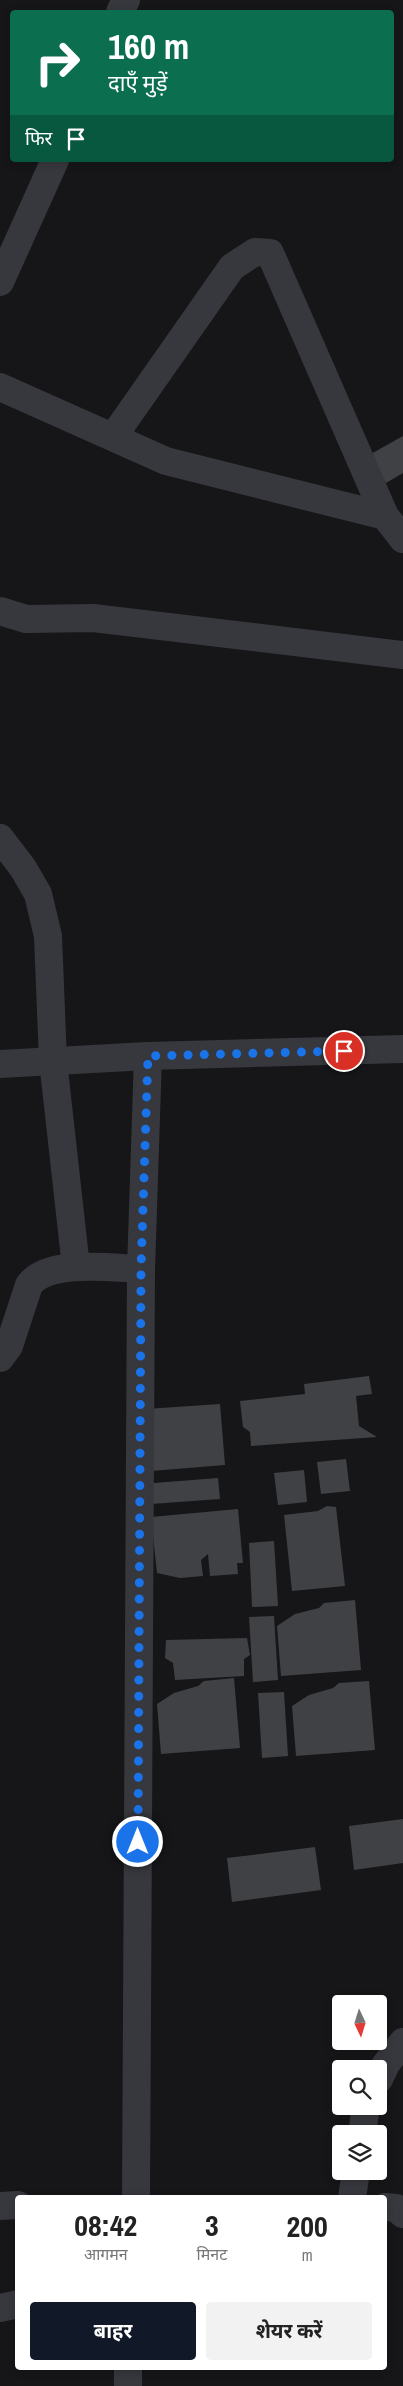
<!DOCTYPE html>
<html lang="hi">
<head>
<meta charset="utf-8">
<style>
	:root { --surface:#fff; --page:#f2f2f2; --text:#222; --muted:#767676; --accent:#111827 }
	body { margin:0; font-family:"Archivo Narrow","Noto Sans Devanagari",sans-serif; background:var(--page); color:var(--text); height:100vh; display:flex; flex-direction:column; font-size:19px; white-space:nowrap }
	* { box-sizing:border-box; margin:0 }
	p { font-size:16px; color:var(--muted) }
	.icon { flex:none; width:28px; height:28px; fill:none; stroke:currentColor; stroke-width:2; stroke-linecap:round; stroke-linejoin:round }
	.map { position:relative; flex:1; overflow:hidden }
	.side { position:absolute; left:15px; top:2195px; width:372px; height:175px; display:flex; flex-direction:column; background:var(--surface); border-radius:5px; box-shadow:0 2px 8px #0003 }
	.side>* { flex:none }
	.banner { position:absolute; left:10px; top:10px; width:384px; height:152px; border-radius:5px; box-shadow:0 2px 8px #0003; background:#0b6e4f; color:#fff; overflow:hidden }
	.needle { width:32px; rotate:176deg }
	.controls { position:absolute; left:332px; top:1995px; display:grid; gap:10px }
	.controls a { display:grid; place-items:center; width:55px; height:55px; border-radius:5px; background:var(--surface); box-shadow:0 2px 8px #0003; font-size:25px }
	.pin { position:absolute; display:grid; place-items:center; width:42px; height:42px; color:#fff; margin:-21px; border:2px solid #fff; border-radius:50%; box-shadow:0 1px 5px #0007 }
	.me { position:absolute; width:55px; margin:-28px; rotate:0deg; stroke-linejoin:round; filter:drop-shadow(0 0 4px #0008) }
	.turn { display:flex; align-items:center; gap:18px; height:105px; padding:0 15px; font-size:22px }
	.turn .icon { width:65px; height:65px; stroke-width:2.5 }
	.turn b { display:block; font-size:35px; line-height:42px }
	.then { display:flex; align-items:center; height:48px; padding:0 15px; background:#0003; gap:10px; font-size:19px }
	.eta { display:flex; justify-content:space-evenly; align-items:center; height:85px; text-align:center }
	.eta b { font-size:30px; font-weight:700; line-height:35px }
	.button { display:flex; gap:10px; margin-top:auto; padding:10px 15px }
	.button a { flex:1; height:58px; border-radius:5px; background:var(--accent); color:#fff; font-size:20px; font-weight:700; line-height:58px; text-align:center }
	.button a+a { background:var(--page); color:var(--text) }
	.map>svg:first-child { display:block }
	.building { fill:#404145 }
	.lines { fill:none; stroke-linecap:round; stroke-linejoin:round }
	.minor { stroke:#37383d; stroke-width:28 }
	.tertiary { stroke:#37383d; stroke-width:28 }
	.route { stroke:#1a73e8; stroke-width:9; stroke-dasharray:0 16.2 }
</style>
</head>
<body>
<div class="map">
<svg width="403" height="2386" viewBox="0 0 403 2386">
	<rect width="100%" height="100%" fill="#161618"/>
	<g class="building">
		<path d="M403,436V473L386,483L369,455Z"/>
		<path d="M369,1376L372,1394L356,1396L359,1426L377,1437L251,1446L250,1432L243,1427L240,1401L305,1394L304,1384Z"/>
		<path d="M220,1404L225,1465L151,1471L146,1409Z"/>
		<path d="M346,1459L350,1491L321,1494L317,1462Z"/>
		<path d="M304,1470L307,1502L278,1505L274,1473Z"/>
		<path d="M218,1478L220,1499L151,1504L149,1480L154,1483Z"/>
		<path d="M327,1506L336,1507L345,1586L292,1591L284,1515L318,1511Z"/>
		<path d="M238,1509L243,1563H237L238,1574L210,1576L208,1554L201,1560L203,1576L180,1578L157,1573L151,1517Z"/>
		<path d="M274,1541L278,1606L252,1607L249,1543Z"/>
		<path d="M355,1600L361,1670L281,1676L277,1626L295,1614L319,1608L324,1603Z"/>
		<path d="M274,1616L278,1680L253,1682L249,1617Z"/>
		<path d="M247,1638L250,1655L244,1659V1676L175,1680L173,1663L165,1658L166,1640Z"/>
		<path d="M234,1678L240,1748L161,1754L157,1704L174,1693L198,1686L204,1681Z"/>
		<path d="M369,1681L375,1750L296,1756L292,1706L309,1695L333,1688L339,1683Z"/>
		<path d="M284,1692L288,1756L262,1758L258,1693Z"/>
		<path d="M403,1819V1863L354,1870L349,1826Z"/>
		<path d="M315,1847L321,1890L232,1902L227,1858Z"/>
	</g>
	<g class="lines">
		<g class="minor">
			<path d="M0,387L166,461L385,516L270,253L255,252L232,267L113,437"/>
			<path d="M385,516L403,539"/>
			<path d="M0,611L26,619L93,618L403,655"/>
			<path d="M0,838L23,868L38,894L48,936L53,1061L76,1267"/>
			<path d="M0,1358L9,1346L29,1285C48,1259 111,1268 141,1269"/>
			<path d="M379,2079L386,2064L403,2042"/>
			<path d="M362,2134L366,2106"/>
			<path d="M352,2198L356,2171"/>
			<path d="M0,2308L18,2304"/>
		</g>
		<g class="tertiary">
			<path d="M120,12L126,0"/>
			<path d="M0,282L55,160"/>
			<path d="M0,1064L148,1056L403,1049"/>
			<path d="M136,2198L141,1269L148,1056"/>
			<path d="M0,2206L18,2205"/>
			<path d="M385,2207L396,2208L403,2214"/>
			<path d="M128,2386V2368"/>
		</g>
	</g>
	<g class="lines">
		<path class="route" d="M138,1842L141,1269L148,1056L344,1051"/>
	</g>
</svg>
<div class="controls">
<a><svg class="needle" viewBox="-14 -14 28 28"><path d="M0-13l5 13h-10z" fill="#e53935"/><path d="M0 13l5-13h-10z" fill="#767676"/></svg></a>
<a><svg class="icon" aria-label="search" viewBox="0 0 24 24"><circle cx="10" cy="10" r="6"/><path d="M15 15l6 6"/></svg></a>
<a><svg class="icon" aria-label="layers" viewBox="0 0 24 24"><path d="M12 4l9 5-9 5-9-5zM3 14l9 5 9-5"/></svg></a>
</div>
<div class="pin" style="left:344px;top:1051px;background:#d93025"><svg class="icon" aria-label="arrive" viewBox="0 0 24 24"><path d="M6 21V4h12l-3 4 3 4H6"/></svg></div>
<svg class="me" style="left:138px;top:1842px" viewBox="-20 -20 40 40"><circle r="17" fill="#1a73e8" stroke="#fff" stroke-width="3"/><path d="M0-11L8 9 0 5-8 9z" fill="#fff"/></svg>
<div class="banner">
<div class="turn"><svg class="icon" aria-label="right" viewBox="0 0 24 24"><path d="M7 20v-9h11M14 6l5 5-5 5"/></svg><div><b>160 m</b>दाएँ मुड़ें</div></div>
<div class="then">फिर<svg class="icon" aria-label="arrive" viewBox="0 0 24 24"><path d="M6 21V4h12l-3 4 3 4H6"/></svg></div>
</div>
<section class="side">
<div class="eta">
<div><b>08:42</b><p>आगमन</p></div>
<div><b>3</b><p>मिनट</p></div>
<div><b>200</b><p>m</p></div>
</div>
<div class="button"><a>बाहर</a><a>शेयर करें</a></div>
</section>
</div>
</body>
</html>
